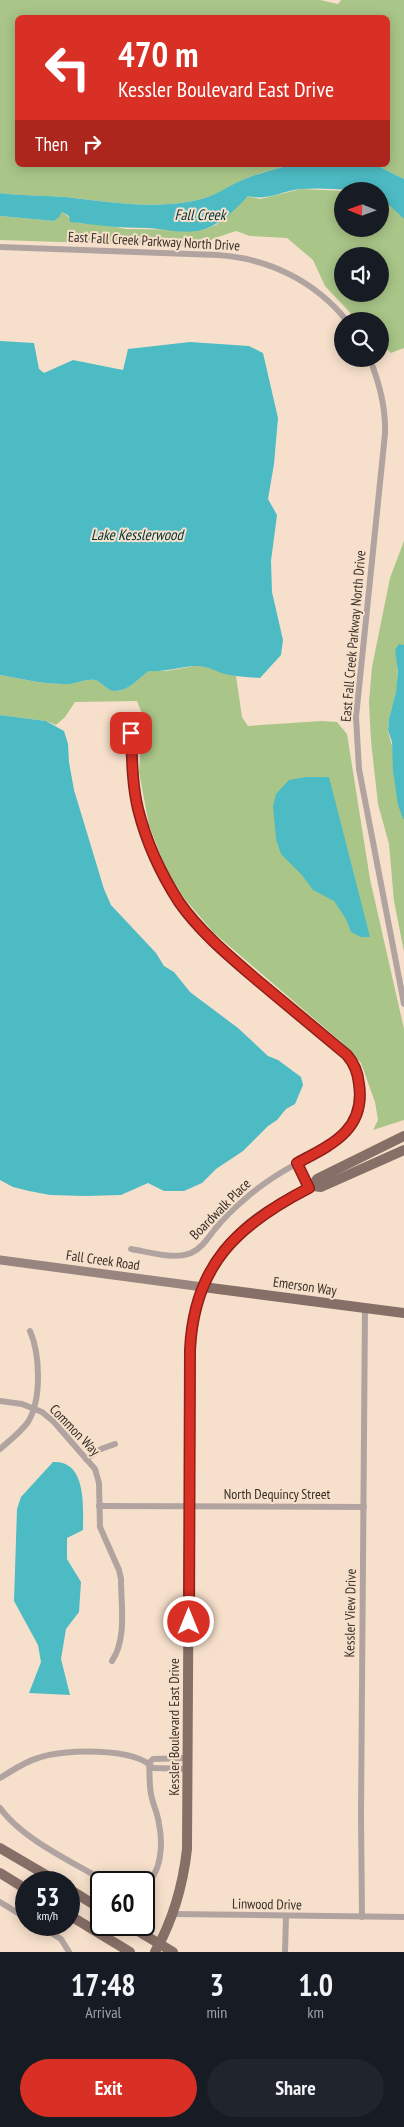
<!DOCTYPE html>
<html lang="en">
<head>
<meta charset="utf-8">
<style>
	:root { --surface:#171b24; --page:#20242c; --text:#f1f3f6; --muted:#9ea1a6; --accent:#d93025 }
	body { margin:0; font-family:"PT Sans Narrow",sans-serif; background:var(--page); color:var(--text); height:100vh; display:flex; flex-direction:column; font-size:19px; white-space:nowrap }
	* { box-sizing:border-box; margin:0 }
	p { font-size:16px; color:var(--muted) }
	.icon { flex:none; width:28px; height:28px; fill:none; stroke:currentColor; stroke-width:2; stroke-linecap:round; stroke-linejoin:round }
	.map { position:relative; height:1952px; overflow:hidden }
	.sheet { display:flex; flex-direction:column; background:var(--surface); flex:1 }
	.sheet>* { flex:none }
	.hud { position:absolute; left:15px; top:15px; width:375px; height:152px; border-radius:8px; box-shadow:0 2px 12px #0003; background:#d93025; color:#fff; overflow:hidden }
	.needle { width:32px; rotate:271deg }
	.controls { position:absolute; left:334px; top:182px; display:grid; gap:10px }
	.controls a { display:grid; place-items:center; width:55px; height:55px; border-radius:50%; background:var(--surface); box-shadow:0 2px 12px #0003; font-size:25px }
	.speed { position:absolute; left:15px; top:1871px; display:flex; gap:10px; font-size:25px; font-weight:700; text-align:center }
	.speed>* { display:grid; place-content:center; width:65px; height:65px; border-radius:50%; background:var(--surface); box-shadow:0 2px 12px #0003; line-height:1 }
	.speed small { font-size:12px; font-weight:400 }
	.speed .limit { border:2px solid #111; border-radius:8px; background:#fff; color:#111 }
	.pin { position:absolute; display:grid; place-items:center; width:42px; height:42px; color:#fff; margin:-21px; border-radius:10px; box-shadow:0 2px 8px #0006 }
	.me { position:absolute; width:55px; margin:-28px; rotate:0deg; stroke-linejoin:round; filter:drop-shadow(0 0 4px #0008) }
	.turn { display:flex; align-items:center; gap:18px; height:105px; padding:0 20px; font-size:22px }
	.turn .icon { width:65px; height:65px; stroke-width:2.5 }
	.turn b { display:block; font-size:35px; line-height:42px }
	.then { display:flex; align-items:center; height:48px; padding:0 20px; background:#0003; gap:10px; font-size:19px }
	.eta { display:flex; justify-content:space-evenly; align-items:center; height:85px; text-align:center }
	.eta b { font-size:30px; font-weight:800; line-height:35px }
	.primary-button { display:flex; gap:10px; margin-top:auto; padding:10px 20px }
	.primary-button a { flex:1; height:58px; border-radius:30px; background:var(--accent); color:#fff; font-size:20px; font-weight:800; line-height:58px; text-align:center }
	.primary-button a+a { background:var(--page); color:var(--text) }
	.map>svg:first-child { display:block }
	.green { fill:#a9c588; fill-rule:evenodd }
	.water { fill:#4dbbc4 }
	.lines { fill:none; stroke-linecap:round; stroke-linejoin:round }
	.minor { stroke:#b1a4a0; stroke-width:6 }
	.secondary { stroke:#98857f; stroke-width:9 }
	.primary { stroke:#866f67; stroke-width:10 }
	.route-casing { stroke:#8d1f18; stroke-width:12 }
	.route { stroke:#d93025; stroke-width:9 }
	.labels { text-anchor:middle; stroke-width:4; stroke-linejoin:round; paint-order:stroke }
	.street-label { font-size:14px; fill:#372e26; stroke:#f6e0cb }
	.water-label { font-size:15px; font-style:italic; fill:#00363a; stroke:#f6e0cb }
</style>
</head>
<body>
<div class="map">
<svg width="404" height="1952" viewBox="0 0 404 1952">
	<rect width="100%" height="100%" fill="#f6e0cb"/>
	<g class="green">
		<path d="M0,0H320L338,4L341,0H404V179L376,165H388V18H18V165H290C277,169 262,172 250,177C234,183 221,193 205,198C159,211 110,202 65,197C43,195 21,196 0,193Z"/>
		<path d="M301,189L347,191H342V229H380V201L388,203L404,219V348L391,353L380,343V321H358L325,286L313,260L287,238L250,236L236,231L212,239L211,247L0,240V216L54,221L62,212L77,223L106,225L126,229L202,230L216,225L248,196L260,199ZM342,256H380V294H342Z"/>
		<path d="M404,541V645L395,650C398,664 399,678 396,692C394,704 388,717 388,730C389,738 393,745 393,753C393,776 397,799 404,821V952L394,901L389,844L378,804L371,741L369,702L372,667L390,578Z"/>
		<path d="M195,666H206L236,676L242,717L248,726L321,721L337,722L347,734L370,879L404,1029V1120L373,1130L378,1120L375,1102L361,1063L340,1041L213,932L184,898L166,869L149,825L139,772L143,716L137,701L75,702L65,717L56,725L46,721L0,715V675C22,679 42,684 65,684C75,685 84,678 95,680C102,682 107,691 114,691C130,691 137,679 149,671H166Z"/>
	</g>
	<g class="water">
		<path d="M290,165H376L404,179V219L388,204L380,201V191C354,191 327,187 301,189C281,191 269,201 248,196C236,209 222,223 205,229C187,235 165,229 147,228C121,228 95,225 70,222L69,216L62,212L59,217L54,221L0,216V193C21,196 43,195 65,197C110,202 159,211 205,198C221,193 234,182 250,177C263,172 277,169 290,165Z"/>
		<path d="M0,341L34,343L39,369L44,373L73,360L123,370L128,349L190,342L249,346L263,353L278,418L274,464L268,499L277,515L271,561L272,592L283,640L281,655L260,678C248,677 237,677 225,674C215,671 207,665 195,666C179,667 165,672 149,671C137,679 130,691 114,691C107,691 102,682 95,680C84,678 75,685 65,684C42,684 22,679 0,675Z"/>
		<path d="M399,644L404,645V821L398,805L393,771L392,742L388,730L389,719L396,692L398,672L395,650Z"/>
		<path d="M0,715L46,721L64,731L68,744L69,762L74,790L104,889L111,905L156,953L164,966L174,972L190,992L238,1028L268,1056L278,1060L301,1077L303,1085L295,1104L286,1109L277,1120L268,1126L243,1151L216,1169L202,1183L184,1191H164L148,1183L121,1195L85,1196L50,1195L29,1191L13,1187L0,1180Z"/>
		<path d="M306,777H329L370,937H361L351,932L346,919L334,901L313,890L301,874L281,854L276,839L273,806L276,794L289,780Z"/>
		<path d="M53,1462C87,1460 83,1507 83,1530L67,1538V1559L81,1582L79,1612L66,1629L61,1659L70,1695L29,1693L41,1662L38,1645L14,1601L17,1509L21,1497Z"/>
	</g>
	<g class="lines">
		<g class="minor">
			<path d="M0,247L217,255C268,258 315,281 347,321"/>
			<path d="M370,359C379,383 386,407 385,434L356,717L359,769L404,1004"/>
			<path d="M130,716C132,792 142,858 193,919C218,949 249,973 279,998C303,1019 330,1038 351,1060C385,1127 328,1145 282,1172C269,1180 256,1189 245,1199C234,1208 224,1218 215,1229C208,1238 202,1248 191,1253C174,1260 149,1252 131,1249"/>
			<path d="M297,1163L309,1188"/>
			<path d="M0,1401L22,1404L42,1412L54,1422L95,1469L99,1483L100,1527L119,1570L121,1579C121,1605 127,1639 112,1661"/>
			<path d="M0,1449C9,1441 21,1432 28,1422C42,1399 40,1354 30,1331"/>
			<path d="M86,1459L101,1449L115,1444"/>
			<path d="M99,1506L364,1507"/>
			<path d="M149,1763L153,1759L188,1758"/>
			<path d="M0,1778C12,1771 24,1762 38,1758C63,1749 135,1747 153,1768L188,1769"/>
			<path d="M0,1808C22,1839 73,1862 106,1882"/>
			<path d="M144,1885C162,1874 163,1843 159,1824C158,1814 153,1805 151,1794C149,1784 150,1774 149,1763"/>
			<path d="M0,1902L26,1918"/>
			<path d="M172,1914L404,1917"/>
			<path d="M362,1917L361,1815L365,1308"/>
			<path d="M38,1925L61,1939L69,1952"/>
			<path d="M285,1952L286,1917"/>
		</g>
		<path class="secondary" d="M0,1260L203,1287"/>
		<g class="primary">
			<path d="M313,1186L321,1187L404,1150"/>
			<path d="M203,1287L404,1313"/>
			<path d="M0,1848L58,1882"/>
			<path d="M0,1873L26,1889"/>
			<path d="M69,1889L101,1909"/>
			<path d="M69,1915L130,1952"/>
			<path d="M128,1925L173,1952"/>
			<path d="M155,1952C173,1920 183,1885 187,1849L190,1350C193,1286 222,1236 279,1204C291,1196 310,1192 317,1179L404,1136"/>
		</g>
	</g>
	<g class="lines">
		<g class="route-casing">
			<path id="route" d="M131,733C132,758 132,784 138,809C146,841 161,874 179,902C200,932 229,956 257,980C287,1005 317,1030 347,1055C354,1063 358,1073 359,1084C366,1130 331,1145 297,1163L309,1188C237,1225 194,1265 190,1350L189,1622"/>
		</g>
		<use href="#route" class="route"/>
	</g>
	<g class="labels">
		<g class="street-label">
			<text transform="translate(154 241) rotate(3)" y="5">East Fall Creek Parkway North Drive</text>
			<text transform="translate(353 636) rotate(-85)" y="5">East Fall Creek Parkway North Drive</text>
			<text transform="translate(220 1209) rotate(-45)" y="5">Boardwalk Place</text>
			<text transform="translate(103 1260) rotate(8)" y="5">Fall Creek Road</text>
			<text transform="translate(305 1286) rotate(8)" y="5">Emerson Way</text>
			<text transform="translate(75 1430) rotate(46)" y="5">Common Way</text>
			<text x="277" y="1499">North Dequincy Street</text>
			<text transform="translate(350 1613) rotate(-89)" y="5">Kessler View Drive</text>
			<text transform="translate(174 1727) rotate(-90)" y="5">Kessler Boulevard East Drive</text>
			<text transform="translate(267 1904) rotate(1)" y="5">Linwood Drive</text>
		</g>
		<g class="water-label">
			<text x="200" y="220">Fall Creek</text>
			<text x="137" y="540">Lake Kesslerwood</text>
		</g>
	</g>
</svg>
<div class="controls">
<a><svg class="needle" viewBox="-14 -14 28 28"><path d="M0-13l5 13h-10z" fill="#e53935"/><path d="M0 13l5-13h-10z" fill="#9ea1a6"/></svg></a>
<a><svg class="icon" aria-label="sound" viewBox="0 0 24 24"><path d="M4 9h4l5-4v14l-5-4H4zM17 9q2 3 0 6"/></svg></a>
<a><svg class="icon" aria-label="search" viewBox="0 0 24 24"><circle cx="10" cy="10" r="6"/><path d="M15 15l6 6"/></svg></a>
</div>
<div class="speed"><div>53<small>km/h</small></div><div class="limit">60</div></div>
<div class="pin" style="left:131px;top:733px;background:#d93025"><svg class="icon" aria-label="arrive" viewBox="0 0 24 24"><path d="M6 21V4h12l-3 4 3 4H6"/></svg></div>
<svg class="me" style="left:189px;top:1622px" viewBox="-20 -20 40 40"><circle r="17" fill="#d93025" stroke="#fff" stroke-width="3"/><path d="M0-11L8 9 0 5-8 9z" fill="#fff"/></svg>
<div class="hud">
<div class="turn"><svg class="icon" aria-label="left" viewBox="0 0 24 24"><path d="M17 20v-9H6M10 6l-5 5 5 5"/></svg><div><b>470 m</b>Kessler Boulevard East Drive</div></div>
<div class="then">Then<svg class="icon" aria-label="right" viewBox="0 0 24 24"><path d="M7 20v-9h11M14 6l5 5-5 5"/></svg></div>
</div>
</div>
<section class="sheet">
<div class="eta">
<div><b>17:48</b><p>Arrival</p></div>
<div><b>3</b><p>min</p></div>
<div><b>1.0</b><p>km</p></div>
</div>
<div class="primary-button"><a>Exit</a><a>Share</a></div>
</section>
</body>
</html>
